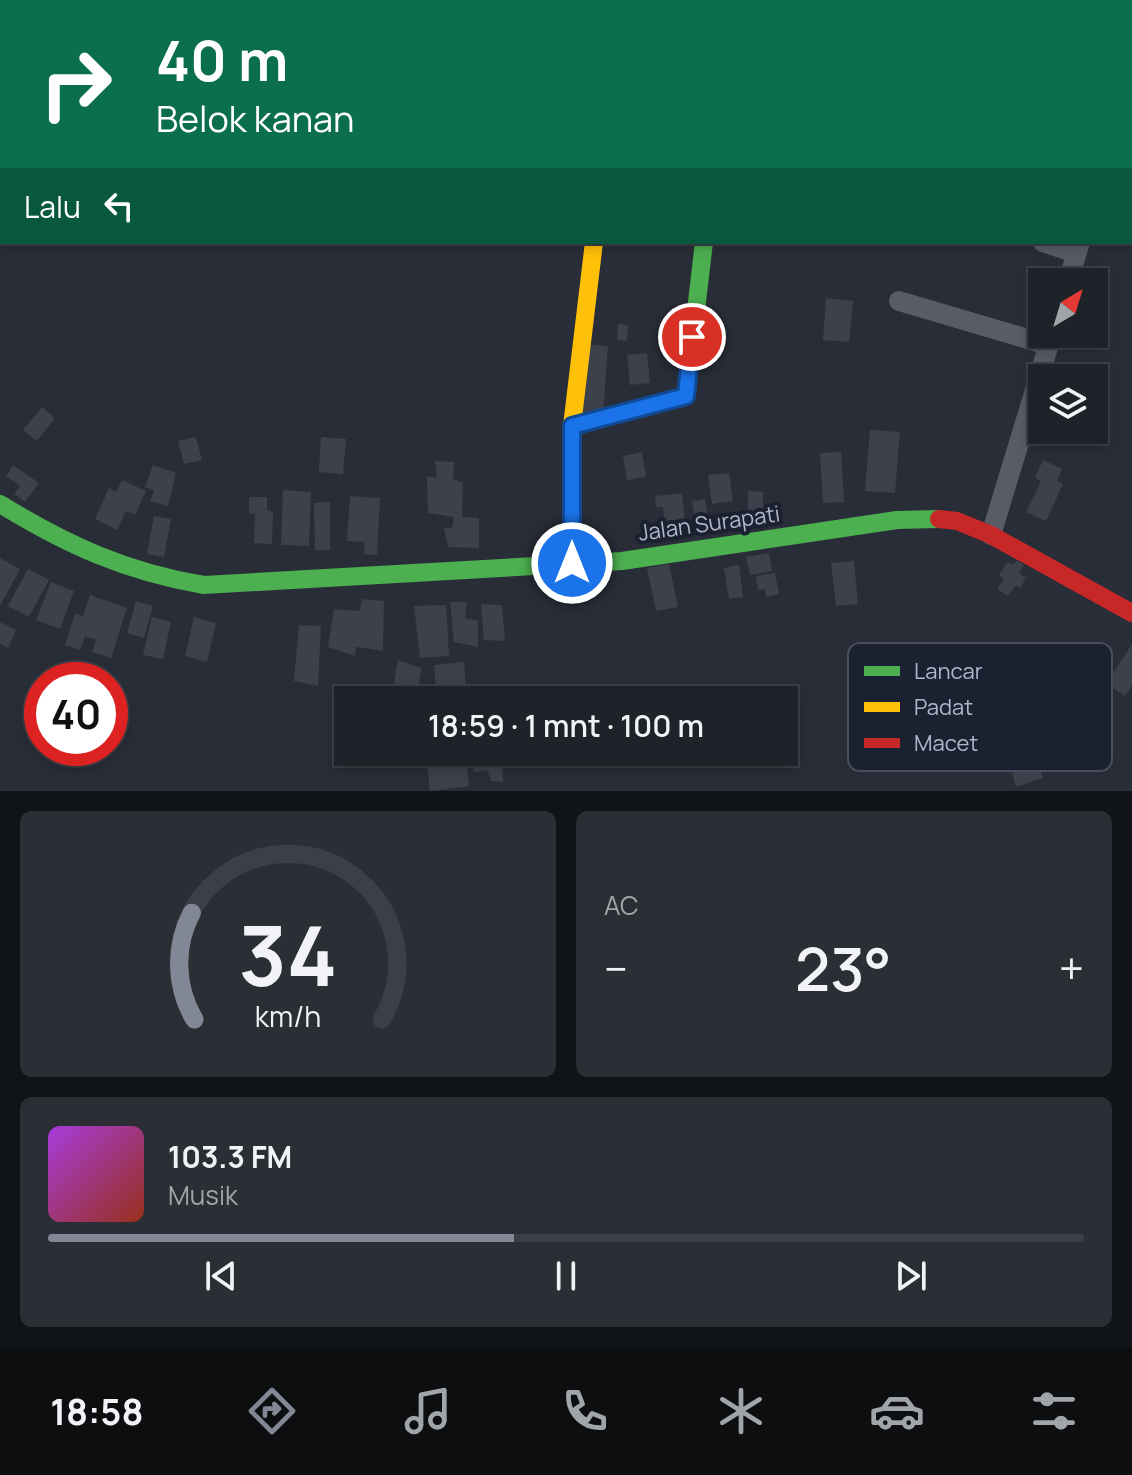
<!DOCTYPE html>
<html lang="id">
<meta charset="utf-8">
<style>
body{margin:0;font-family:Manrope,sans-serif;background:#2b2f35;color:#f1f3f6;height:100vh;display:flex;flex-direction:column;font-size:30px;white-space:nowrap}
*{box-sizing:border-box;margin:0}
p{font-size:26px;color:#a1a4a8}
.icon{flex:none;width:44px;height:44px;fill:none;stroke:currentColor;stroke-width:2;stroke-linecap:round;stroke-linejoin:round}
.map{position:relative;height:791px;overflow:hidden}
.panel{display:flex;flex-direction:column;gap:20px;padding:20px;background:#101317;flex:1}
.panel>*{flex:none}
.top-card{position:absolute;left:0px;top:0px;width:1132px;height:244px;box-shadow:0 4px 12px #0003,0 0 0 2px #3c3f46;background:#0b6e4f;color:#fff;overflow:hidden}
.needle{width:52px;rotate:38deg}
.buttons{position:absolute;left:1028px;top:268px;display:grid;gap:16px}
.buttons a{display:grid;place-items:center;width:80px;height:80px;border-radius:0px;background:#1e2229;box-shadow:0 4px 12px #0003,0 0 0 2px #3c3f46;font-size:40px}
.speed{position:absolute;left:24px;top:662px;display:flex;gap:16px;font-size:40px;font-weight:700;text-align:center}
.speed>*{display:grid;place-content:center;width:104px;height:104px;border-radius:50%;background:#1e2229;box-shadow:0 4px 12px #0003,0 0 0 2px #3c3f46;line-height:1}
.speed .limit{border:12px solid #d22;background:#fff;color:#111}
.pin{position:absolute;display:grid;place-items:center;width:68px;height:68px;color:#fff;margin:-34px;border:4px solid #fff;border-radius:50%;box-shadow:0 2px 8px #0007}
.me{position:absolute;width:88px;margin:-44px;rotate:0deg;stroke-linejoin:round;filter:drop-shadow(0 0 6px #0008)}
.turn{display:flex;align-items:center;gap:28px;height:168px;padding:0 24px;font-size:36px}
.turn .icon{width:104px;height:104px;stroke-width:2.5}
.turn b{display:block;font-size:56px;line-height:68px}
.then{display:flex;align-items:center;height:76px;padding:0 24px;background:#0003;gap:16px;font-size:30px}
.big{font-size:60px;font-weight:600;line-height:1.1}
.panel .tile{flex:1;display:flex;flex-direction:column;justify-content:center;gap:12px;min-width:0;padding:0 28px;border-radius:12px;background:#2b2f35}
.panel .dial{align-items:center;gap:0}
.dial svg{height:208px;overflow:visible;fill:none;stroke:#3c3f46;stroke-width:7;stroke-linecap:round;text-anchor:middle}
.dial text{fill:#f1f3f6;stroke:none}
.song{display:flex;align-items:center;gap:24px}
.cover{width:96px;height:96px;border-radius:12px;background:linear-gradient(135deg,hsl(280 70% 55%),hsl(10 70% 35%))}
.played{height:8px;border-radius:4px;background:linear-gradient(90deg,#818795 45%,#3c3f46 45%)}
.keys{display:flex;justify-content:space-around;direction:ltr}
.heat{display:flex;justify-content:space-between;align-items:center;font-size:44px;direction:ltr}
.panel .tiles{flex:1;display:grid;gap:20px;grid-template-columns:1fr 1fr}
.tile:last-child{grid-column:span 2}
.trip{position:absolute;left:334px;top:686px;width:464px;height:80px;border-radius:0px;background:#1e2229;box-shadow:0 4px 12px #0003,0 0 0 2px #3c3f46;font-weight:600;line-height:80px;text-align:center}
.tabs{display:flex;height:128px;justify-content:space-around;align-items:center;background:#0c0e10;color:#a1a4a8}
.tabs .icon{width:56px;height:56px}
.tabs .on{color:#818795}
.tabs b{font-size:36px;color:#f1f3f6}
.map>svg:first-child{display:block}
.building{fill:#3d414b}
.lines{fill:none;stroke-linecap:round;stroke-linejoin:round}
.street{stroke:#585c65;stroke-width:20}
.fast{stroke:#4caf50;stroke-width:18}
.slow{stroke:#ffc107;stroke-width:18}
.jam{stroke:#c62828;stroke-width:18}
.route-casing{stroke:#114b97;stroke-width:20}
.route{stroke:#1a73e8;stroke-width:14}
.labels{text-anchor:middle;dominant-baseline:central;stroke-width:8;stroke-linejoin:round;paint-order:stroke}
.street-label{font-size:22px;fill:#b1b7c8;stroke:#1b2131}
.key{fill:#1b2131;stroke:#484e5e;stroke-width:2}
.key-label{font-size:22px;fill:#b1b7c8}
</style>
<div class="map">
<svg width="1132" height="791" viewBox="0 0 1132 791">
<rect width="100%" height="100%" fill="#282d37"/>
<g class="building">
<path d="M826,298l27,3 -4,41 -26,-2z"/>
<path d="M618,324l10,1 -1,16 -10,-1z"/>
<path d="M585,344l23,2 -5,69 -22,-2z"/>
<path d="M647,353l3,30 -20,2 -3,-30z"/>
<path d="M42,407l13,11 -18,23 -14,-11z"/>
<path d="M870,430l30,2 -5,61 -30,-2z"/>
<path d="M196,437l6,23 -18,4 -6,-23z"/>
<path d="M321,437l25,2 -3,35 -24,-2z"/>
<path d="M642,452l4,25 -19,3 -4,-24z"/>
<path d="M841,452l3,50 -21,1 -3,-50z"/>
<path d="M1043,460l19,9 -5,12 6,3 -17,37 -20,-9 15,-31 -6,-3z"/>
<path d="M435,461l19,1 -1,17 10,4 -1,34 17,1v30l-31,-1 -4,-19h8l2,-11 -26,-4 -1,-37 10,2z"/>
<path d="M13,465l26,18 -14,19 -11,-8 6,-8 -14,-10z"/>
<path d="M153,465l23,8 -8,33 -18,-5 4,-11 -9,-3z"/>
<path d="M729,473l4,28 -21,3 -4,-29z"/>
<path d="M122,480l24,11 -11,24 -9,-4 -9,19 -22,-11 14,-31 7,4z"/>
<path d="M283,490l28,2 -2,54 -28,-1z"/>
<path d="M748,491l15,1v31h-15z"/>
<path d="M682,493l3,32 -20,2 -2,-20h-7l-1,-11z"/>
<path d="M350,496l30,2 -3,57 -13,-1 1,-12 -18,-1z"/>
<path d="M249,497h18v13l6,2 -1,32 -18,-1 1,-29 -6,-1z"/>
<path d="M705,499l5,31 -13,2 -5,-31z"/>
<path d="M330,502v48h-15l-1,-47z"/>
<path d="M154,516l17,3 -7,38 -17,-3z"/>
<path d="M769,553l3,18 -22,4 -4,-18z"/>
<path d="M0,558l20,11 -20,37z"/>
<path d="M1017,560l7,5 -5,8 7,5 -6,10 -4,-3 -8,11 -11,-7 7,-10 -5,-4 9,-13 5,3z"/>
<path d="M854,561l4,43 -22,2 -5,-43z"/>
<path d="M669,564l9,43 -22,4 -9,-43z"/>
<path d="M739,565l4,32 -14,2 -5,-31z"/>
<path d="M28,569l21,11 -20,37 -21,-11z"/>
<path d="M775,573l4,21 -13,3 -1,-8 -7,1 -2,-14z"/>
<path d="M51,582l23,9 -14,38 -24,-9z"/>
<path d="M90,595l37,13 -16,50 -19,-6 4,-12 -11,-4 -5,14 -15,-5 10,-31 8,2z"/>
<path d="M362,599l22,2 -1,50 -27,-4 -1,9 -27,-9 6,-38 26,2z"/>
<path d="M136,601l17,5 -9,32 -17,-5z"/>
<path d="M450,602h17l-2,16 13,3v26l-24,-5z"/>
<path d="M481,604l21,1 3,36 -21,-1z"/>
<path d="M446,605l3,51 -29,2 -6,-52z"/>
<path d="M152,617l19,5 -8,37 -20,-4z"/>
<path d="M194,617l22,6 -9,39 -22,-6z"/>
<path d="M0,622l16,8 -8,18 -8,-4z"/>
<path d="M299,625l22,1 -3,60 -24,-5z"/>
<path d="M1132,644v41l-7,11 -19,-12z"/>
<path d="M398,660l23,8 -4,32h-26z"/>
<path d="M464,662l3,38h-30l-3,-35z"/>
<path d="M348,752h32l1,11h-32z"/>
<path d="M426,752h39l4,34 -39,5z"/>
<path d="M473,752h29l1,30 -12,-1 -4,-11 -13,2z"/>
<path d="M1035,755l8,23 -27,9 -4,-14 9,-2 -3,-10z"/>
</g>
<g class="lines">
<g class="street">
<path d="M627,0l4,2"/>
<path d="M806,2l1,-2"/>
<path d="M1130,76l2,-6"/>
<path d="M1130,195l2,1"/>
<path d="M1043,242l33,11"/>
<path d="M1068,282l12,-40"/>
<path d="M899,301l149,44"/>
<path d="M991,535l61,-201"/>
</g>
<g class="fast">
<path d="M572,426l114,-30 18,-154"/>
<path d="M0,504c67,41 126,68 204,81l418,-24 275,-41 42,-1"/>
</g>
<path class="slow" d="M572,563v-137l22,-184"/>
<path class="jam" d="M939,519l18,2 34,14 141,78"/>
</g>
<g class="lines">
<defs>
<path id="route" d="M572,563v-137l114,-30 6,-59"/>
</defs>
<use href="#route" class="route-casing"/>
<use href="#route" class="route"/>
</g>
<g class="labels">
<g class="street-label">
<text transform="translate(709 523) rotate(-8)">Jalan Surapati</text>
</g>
</g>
<rect x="848" y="643" width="264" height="128" rx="12" class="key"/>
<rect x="864" y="666" width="36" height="10" fill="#4caf50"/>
<rect x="864" y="702" width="36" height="10" fill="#ffc107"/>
<rect x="864" y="738" width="36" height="10" fill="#c62828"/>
<g class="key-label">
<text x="914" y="679">Lancar</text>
<text x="914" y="715">Padat</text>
<text x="914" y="751">Macet</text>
</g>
</svg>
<div class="buttons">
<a><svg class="needle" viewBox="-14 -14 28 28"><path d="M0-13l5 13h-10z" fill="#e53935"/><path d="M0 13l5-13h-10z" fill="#a1a4a8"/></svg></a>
<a><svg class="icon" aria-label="layers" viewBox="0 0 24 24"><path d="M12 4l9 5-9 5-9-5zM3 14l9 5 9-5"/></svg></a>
</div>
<div class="speed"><div class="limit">40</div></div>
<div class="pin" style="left:692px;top:337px;background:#d93025"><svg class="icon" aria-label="arrive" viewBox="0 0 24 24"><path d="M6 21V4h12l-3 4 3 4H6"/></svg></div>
<svg class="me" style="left:572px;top:563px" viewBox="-20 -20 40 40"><circle r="17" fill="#1a73e8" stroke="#fff" stroke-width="3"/><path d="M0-11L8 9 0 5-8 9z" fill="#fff"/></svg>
<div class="trip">18:59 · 1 mnt · 100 m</div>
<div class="top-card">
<div class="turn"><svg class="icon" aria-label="right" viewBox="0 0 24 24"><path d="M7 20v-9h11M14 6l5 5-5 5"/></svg><div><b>40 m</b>Belok kanan</div></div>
<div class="then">Lalu<svg class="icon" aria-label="left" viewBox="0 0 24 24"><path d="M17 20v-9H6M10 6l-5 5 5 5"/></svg></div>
</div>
</div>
<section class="panel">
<div class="tiles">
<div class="tile dial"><svg viewBox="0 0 100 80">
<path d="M14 69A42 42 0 1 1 86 69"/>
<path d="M14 69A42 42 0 0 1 13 28" stroke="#818795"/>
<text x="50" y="56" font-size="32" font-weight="700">34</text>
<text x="50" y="72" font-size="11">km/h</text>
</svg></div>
<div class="tile"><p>AC</p>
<div class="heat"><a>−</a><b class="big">23°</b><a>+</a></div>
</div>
<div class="tile">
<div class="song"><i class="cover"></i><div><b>103.3 FM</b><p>Musik</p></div></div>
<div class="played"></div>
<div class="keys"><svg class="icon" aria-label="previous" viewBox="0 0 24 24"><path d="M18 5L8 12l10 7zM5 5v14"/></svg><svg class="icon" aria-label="pause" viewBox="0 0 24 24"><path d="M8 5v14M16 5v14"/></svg><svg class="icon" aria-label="next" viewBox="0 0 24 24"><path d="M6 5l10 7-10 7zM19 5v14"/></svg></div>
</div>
</div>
</section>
<nav class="tabs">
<b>18:58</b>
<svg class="icon on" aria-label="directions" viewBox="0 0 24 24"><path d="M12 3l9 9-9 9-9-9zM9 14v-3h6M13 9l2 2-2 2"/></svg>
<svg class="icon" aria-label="music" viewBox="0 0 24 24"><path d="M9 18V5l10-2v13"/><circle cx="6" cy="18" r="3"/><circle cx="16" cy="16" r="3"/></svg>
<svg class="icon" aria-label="phone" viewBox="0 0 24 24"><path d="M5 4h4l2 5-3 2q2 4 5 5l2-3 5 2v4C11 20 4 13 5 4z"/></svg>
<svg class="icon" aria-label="climate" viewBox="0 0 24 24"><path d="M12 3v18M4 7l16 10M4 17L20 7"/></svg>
<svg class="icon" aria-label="car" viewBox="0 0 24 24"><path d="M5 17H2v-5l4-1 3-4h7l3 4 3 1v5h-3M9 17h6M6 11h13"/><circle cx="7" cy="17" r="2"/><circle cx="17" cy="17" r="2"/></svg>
<svg class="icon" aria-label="filters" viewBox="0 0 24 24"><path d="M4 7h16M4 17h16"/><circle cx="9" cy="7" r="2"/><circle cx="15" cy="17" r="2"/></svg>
</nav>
